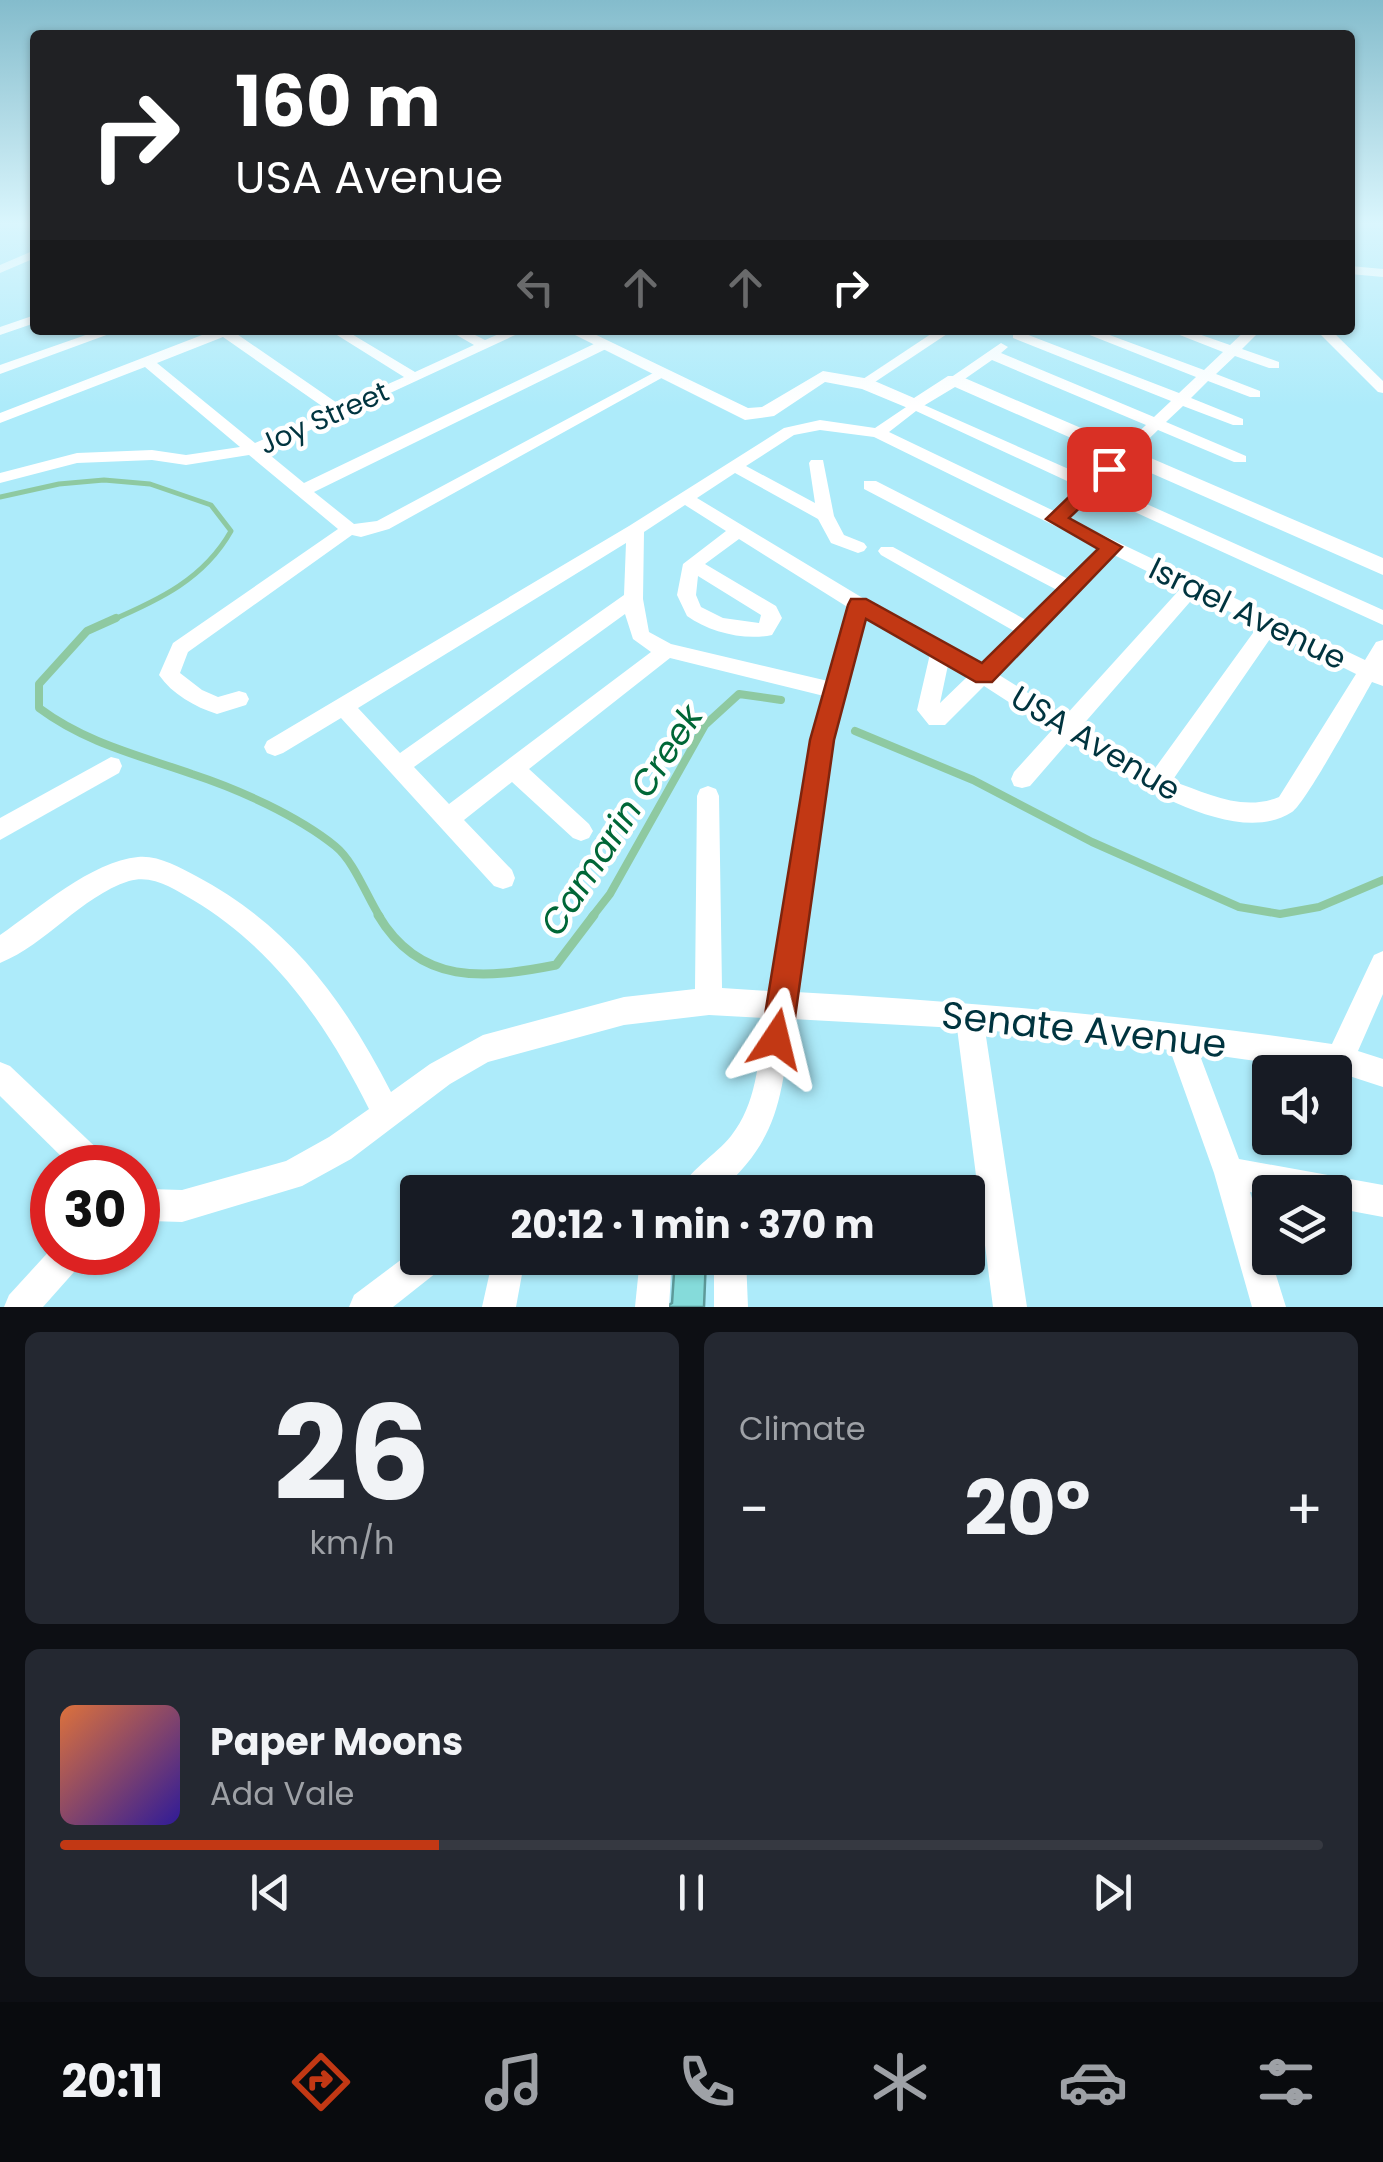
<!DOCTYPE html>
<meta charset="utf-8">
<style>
body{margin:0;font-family:Poppins,sans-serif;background:#242831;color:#f1f3f6;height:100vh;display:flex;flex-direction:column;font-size:38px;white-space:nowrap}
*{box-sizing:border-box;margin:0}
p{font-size:32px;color:#9ea1a6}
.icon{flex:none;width:55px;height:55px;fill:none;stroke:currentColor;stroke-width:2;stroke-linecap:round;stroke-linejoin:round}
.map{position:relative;height:1307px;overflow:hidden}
.drawer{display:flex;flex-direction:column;gap:25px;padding:25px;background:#0d0f14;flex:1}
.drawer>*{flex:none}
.banner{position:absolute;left:30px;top:30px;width:1325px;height:305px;border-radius:10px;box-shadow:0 2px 8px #0004;background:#202124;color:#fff;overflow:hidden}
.buttons{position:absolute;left:1252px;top:1055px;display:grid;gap:20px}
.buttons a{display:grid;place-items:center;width:100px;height:100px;border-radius:10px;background:#171b24;box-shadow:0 2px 8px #0004;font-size:50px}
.speed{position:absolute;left:30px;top:1145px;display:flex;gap:20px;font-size:50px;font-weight:700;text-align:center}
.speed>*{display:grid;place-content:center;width:130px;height:130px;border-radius:50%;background:#171b24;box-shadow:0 2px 8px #0004;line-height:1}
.speed .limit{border:15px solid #d22;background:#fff;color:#111}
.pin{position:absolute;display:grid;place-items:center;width:85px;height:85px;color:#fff;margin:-42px;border-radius:20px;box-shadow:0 5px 15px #0006}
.me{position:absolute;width:110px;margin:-55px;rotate:10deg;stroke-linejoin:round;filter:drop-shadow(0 0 8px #0008)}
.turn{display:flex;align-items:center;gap:35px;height:210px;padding:0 40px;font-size:45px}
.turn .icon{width:130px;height:130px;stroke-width:2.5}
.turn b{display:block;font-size:70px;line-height:85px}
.lanes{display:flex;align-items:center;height:95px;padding:0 40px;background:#0003;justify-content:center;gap:50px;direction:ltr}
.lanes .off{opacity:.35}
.big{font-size:75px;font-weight:700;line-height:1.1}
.drawer .tile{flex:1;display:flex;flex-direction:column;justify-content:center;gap:15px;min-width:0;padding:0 35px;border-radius:15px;background:#242831}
.drawer .dial{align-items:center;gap:0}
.dial b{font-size:130px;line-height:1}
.song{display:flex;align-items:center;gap:30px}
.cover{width:120px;height:120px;border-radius:15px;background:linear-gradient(135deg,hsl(20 70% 55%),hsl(250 70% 35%))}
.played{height:10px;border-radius:5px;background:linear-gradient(90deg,#c23814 30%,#363941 30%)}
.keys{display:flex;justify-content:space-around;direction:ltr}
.heat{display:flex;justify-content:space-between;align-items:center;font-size:55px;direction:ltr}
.drawer .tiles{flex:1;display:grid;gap:25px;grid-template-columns:1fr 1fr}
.tile:last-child{grid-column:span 2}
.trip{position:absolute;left:400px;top:1175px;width:585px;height:100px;border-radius:10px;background:#171b24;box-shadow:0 2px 8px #0004;font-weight:700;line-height:100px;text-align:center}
.menu{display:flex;height:160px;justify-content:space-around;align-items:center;background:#090b0e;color:#9ea1a6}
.menu .icon{width:70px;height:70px}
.menu .active{color:#c23814}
.menu b{font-size:45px;color:#f1f3f6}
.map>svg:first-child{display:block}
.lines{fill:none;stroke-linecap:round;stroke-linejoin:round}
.stream-far2{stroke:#8ec9a1;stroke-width:5}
.stream-far1{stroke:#8ec9a1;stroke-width:8}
.stream{stroke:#8ec9a1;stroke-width:9}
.building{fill:#85dbda;stroke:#5d9999;stroke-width:2.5}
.minor{fill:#fff;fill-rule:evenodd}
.tertiary{fill:#fff;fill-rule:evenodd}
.route{fill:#c23814;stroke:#7e240d;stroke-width:2.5}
.labels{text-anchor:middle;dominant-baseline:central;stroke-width:9;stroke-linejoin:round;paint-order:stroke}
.far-street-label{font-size:28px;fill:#00343f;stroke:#fff}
.street-label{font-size:32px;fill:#00343f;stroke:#fff}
.water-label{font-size:35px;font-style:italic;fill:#006737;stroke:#fff}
.near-street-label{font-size:38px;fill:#00343f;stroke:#fff}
</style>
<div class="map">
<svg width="1383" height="1307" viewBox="0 0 1383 1307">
<rect width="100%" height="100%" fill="#adebfa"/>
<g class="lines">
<path class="stream-far2" d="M0,497l59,-13 45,-4 46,4 61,21 20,26c-27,48 -72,69 -121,90"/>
<g class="stream-far1">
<path d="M116,618l-29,13 -48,53v24c47,35 99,47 153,66 46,15 106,42 143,72 19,15 32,51 45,71"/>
<path d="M855,731l118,49 119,62 147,65 41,7 39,-7 64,-27"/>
<path d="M592,917l18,-23 95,-169 34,-31 42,6"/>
</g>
<path class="stream" d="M378,915c42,71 107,64 178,50l38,-50"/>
</g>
<path class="building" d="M675,1258h31l-2,49h-39l7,-4z"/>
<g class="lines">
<g class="minor">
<path d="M35,250v8l-35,15v-8z"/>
<path d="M1350,266l33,3v8l-33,-3z"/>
<path d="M35,315v8l-35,12v-8z"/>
<path d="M100,330h20l-120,44v-9z"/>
<path d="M215,330h16l109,75 64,-28 -75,-47h16l70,42 59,-27 -26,-15h17l20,10 23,-10h18l-261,121 39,32 294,-141h10v6l-294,144 40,32 23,-3 278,-149 12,3 -278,154 -28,8 -9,-2 -164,117 -8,21 22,17 16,7 21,-6 7,2 3,6 -3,6 -29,9c-22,-7 -45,-20 -58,-39l14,-32 165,-114 -89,-74 -63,10 -34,-5 -75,3 -77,20v-10l77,-20 75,-3 34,5 54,-8 -95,-80 -145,56v-10zM223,337l106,74 -74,32 -98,-80z"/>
<path d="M937,330h16l-84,56 -12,-3z"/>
<path d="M1077,330h19l108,40 19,-18 -56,-22h20l43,15 16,-15h15l-19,19 37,13v6h-10l-34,-12 -19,18 44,17v6h-10l-42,-16 -17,17 52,21v6h-10l-50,-19 -17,16 80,34v6h-12l-76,-32 -56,54 281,126v15l-290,-132 -26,25 298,142 11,-18 7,-2v46l-11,-4c-12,21 -67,122 -80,130 -59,39 -172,-38 -223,-71l-39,45 -8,2 -8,-2 -3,-7 3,-7 38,-42 -68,-44 -39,39h-16l-12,-15 13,-56 -65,-37 -32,123 -37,252c180,10 358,26 536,52l42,-89 9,-4v43l-25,57 25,8v28l-43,-14 -141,-20 40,106 144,26v32l-48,-9v-16h-65v4l-20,-4 36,115h-34l-38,-134 -44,-123 -185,-20 42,277h-34l-36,-279 -165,-9c-11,76 -11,119 -73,173h-39c7,-21 36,-37 51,-56 27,-34 27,-78 34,-118l-56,-3 -85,10 -136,37 -38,22 -99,75 -49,27 -120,36 -32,-1 -12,-5v-31l12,4 32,1 104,-29 43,-24 40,-28c-42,-84 -94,-160 -176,-209 -19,-11 -40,-26 -64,-19 -49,16 -82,63 -129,82v-28c38,-26 92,-74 138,-78 20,-2 41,10 58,19 94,50 147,123 195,216l39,-28 53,-29 141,-38 71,-8 2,-193 3,-7 8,-3 8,3 3,7 3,192 47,3 42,-251 13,-44 -154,-38 -141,111 60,55 4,7 -4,7 -8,3 -8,-3 -61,-56 -48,38 48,50 3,8 -3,8 -9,3 -9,-3 -153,-168 -58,35 -8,3 -8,-3 -3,-6 3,-6 362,-215 155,-98 36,-8 55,8 40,-27 174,77 57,-53 -154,-65 -33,23 -12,-3 54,-37 7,4 -7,6 153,64 17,-16 -158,-63v-6l5,-1 161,62 17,-16zM916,411l164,76 -26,24 -165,-79zM820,430l54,7 226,111 -32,31 -192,-98h-12v8l193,101 -31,30 -133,-73h-12l-3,4 3,4 133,76 -34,33 -114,-64 -169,-102 38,-25 83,46 13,24 27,10 6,-2 3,-4 -3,-4 -20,-8 -10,-19 -11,-56h-12l-2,3 6,40 -69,-37 48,-31zM685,505l41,26 -43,33 -6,31 10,21c22,16 58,25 85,19l10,-17 -6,-12 -71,-42 34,-25 110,69 -21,73 -157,-37 -22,-12 -6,-33 1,-67zM626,543l-2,52 -224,158 -42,-45zM1114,555l67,33 -116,128 -69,-43zM698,576l63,39 -2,8 -36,-5 -22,-11 -5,-12zM1196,595l62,31 -105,145 -72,-44zM625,614l8,25 18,13 -202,152 -35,-37zM1274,633l82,41 -77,123c-37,15 -72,-4 -107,-16zM948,665l20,11 -28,27z"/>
<path d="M1316,330h15l52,51v12l-5,-1z"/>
<path d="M111,757l8,2 3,7 -3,7 -119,67v-22z"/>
<path d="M0,1062l10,4 96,91 4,11h-37l-73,-72z"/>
<path d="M418,1247v11h28l-5,11 -48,38h-44l5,-12z"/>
<path d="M52,1248v4h35l-5,11 -39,44h-39l5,-12z"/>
<path d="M493,1258h32l-9,49h-34z"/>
<path d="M640,1258h32l-3,49h-34z"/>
<path d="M714,1258h32l2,49h-34z"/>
</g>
<path class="tertiary" d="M565,330h21l162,78 14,-1 61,-36 47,8 44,19 34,-22h12l423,182v17l-428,-188 -40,24 -53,-22 -37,-7 -51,34 -29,4z"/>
</g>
<linearGradient id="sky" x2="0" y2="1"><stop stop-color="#84bccc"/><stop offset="0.55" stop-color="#daf6fd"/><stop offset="1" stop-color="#daf6fd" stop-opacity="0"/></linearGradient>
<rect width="1383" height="406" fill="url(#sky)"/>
<path class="route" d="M1109,464l9,5 -2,4 -47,45 53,29 -130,135h-16l-110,-63 -32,121 -42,299 -4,11 -12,5 -11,-5 -4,-11 49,-299 38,-135 3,-6h15l116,64 116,-114 -52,-30 56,-54z"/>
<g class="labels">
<g class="far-street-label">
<text transform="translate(324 418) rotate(-24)">Joy Street</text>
</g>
<g class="street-label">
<text transform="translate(1248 613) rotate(26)">Israel Avenue</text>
<text transform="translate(1096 743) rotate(31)">USA Avenue</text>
</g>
<g class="water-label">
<text transform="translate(621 820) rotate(-57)">Camarin Creek</text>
</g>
<g class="near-street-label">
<text transform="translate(1084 1029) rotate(6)">Senate Avenue</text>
</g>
</g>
</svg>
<div class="buttons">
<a><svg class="icon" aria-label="sound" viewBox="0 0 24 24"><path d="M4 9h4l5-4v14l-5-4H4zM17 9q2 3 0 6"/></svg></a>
<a><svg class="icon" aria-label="layers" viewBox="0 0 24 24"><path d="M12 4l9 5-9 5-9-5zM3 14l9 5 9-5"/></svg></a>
</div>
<div class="speed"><div class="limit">30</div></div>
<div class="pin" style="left:1109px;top:469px;background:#d93025"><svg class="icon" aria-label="arrive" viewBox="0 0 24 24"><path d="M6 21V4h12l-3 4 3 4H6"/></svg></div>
<svg class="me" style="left:776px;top:1039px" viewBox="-20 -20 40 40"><path d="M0-17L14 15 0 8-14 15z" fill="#c23814" stroke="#fff" stroke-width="4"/></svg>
<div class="trip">20:12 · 1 min · 370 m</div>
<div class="banner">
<div class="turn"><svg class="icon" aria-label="right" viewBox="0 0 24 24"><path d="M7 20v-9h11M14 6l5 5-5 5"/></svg><div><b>160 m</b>USA Avenue</div></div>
<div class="lanes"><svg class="icon off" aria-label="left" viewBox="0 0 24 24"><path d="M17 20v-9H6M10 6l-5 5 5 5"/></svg><svg class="icon off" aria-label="ahead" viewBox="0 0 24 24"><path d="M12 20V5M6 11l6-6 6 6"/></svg><svg class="icon off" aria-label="ahead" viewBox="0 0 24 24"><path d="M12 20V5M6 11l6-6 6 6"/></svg><svg class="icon" aria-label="right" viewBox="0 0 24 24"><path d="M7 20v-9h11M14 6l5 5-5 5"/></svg></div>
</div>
</div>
<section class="drawer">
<div class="tiles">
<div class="tile dial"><b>26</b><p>km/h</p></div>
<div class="tile"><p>Climate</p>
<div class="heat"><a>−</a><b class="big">20°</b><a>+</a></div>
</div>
<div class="tile">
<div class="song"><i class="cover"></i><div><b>Paper Moons</b><p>Ada Vale</p></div></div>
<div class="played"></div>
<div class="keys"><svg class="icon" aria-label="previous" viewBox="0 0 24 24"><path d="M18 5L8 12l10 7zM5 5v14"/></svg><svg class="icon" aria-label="pause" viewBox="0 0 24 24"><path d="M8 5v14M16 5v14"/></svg><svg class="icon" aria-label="next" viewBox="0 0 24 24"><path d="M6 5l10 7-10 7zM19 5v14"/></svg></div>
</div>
</div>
</section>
<nav class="menu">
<b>20:11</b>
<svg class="icon active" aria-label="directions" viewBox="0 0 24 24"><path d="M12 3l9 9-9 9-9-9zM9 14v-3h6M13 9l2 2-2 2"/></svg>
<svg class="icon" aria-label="music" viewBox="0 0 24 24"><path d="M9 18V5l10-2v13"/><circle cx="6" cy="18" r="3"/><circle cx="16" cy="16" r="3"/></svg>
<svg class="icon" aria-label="phone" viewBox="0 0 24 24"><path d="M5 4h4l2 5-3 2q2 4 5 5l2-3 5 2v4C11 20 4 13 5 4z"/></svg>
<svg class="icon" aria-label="climate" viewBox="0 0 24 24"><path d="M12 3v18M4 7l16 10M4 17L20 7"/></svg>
<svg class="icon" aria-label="car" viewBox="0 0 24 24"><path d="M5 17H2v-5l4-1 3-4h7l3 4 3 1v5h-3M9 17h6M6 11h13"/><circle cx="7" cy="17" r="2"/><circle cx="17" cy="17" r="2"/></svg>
<svg class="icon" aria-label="filters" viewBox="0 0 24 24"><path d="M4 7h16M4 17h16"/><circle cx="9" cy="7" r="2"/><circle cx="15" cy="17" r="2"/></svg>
</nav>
